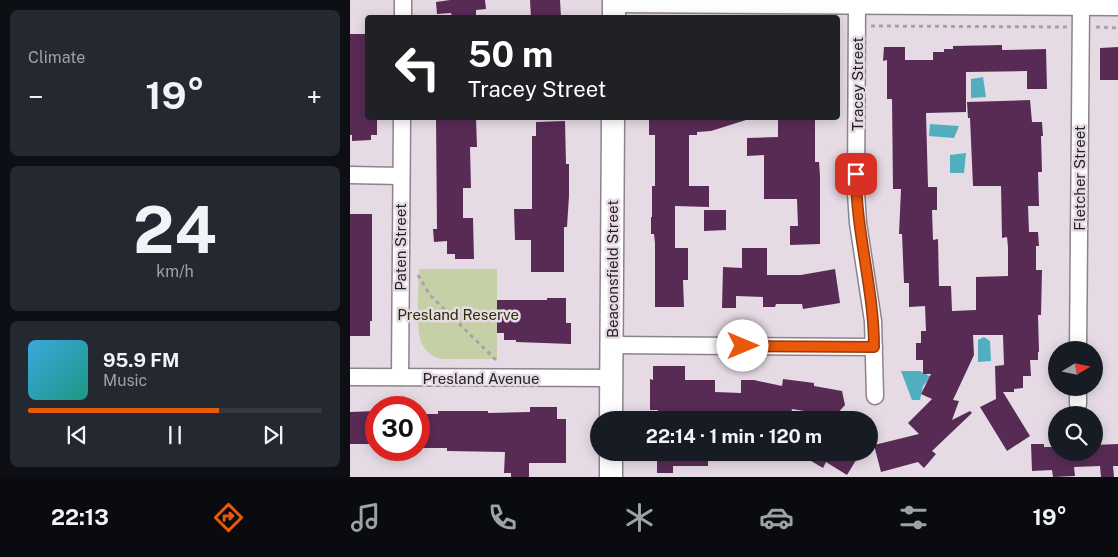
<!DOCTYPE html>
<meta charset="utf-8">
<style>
body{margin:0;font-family:"Public Sans",sans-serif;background:#242831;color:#f1f3f6;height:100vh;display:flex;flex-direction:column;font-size:19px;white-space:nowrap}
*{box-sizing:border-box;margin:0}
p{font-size:16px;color:#9ea1a6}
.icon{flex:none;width:28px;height:28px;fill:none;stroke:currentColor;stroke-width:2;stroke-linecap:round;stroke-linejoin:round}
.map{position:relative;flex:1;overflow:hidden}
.side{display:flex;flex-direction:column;gap:10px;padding:10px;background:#0d0f14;width:350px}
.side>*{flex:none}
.guide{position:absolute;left:15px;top:15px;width:475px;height:105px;border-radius:5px;box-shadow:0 2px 12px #0003;background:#202124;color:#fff;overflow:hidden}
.needle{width:32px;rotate:80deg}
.buttons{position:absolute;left:698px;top:341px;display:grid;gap:10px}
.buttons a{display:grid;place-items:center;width:55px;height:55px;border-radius:50%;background:#171b24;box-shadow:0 2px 12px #0003;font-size:25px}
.speed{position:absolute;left:15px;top:396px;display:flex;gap:10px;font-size:25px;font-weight:700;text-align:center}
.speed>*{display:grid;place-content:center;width:65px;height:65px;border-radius:50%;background:#171b24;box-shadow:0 2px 12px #0003;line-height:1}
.speed .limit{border:8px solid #d22;background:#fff;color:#111}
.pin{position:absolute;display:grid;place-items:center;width:42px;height:42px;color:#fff;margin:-21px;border-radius:10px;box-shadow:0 2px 8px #0006}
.me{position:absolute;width:55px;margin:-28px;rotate:90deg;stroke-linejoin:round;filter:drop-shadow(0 0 4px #0008)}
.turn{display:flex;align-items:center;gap:18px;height:105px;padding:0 20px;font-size:22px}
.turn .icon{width:65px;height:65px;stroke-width:2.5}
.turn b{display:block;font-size:35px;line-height:42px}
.big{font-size:38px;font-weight:700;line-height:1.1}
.side .tile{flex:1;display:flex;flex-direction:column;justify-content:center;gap:8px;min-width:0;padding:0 18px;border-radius:8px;background:#242831}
.side .dial{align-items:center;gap:0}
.dial b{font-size:65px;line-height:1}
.song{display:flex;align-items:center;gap:15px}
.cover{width:60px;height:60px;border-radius:8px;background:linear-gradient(135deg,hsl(200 70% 55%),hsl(170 70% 35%))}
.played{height:5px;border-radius:2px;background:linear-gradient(90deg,#ea580c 65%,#363941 65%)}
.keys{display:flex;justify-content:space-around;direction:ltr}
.heat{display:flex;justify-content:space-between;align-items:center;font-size:28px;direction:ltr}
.trip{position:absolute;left:240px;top:411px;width:288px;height:50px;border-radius:25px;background:#171b24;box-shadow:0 2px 12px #0003;font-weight:700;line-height:50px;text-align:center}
.tab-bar{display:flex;height:80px;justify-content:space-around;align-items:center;background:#090b0e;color:#9ea1a6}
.tab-bar .icon{width:35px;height:35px}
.tab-bar .current{color:#ea580c}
.tab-bar b{font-size:22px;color:#f1f3f6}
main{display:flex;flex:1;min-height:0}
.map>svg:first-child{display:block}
.green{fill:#c5d0a7}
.water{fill:#51aebf}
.building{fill:#582b55}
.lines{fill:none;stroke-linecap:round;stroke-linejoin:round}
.street-casing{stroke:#8d838c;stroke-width:19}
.secondary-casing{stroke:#8d838c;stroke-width:25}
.path{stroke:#aaa1a9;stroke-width:3;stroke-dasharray:4 4;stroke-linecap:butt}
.street{stroke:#fff;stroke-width:16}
.secondary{stroke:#fff;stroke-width:22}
.route-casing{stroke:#983908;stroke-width:12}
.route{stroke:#ea580c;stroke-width:9}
.labels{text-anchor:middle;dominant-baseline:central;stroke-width:5;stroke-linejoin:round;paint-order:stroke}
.street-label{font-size:15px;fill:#242023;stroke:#e6dbe5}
.park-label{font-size:15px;fill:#273000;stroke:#e6dbe5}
</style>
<main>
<section class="side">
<div class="tile"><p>Climate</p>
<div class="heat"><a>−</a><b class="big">19°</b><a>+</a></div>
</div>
<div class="tile dial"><b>24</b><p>km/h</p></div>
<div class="tile">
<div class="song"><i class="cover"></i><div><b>95.9 FM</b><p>Music</p></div></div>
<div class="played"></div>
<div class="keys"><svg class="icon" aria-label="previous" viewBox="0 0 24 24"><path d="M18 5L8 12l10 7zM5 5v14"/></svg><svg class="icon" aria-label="pause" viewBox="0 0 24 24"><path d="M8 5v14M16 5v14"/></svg><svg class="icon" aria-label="next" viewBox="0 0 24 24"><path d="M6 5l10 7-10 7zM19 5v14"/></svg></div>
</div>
</section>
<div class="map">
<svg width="768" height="477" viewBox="0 0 768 477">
<rect width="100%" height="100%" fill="#e6dbe5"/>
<path class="green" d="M69,269h78v90h-57c-8,-3 -14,-7 -18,-15 -7,-14 -3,-58 -3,-75z"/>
<g class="water">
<path d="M633,77l3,20 -15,1v-19z"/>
<path d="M580,124l29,2 -5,12 -25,-2z"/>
<path d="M616,153l-2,20h-14v-18z"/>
<path d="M634,337l6,4 1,20 -13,1v-22z"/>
<path d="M551,371h19l11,6 -8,9 -3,14h-8z"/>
</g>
<g class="building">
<path d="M100,0h35l1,9 -10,1v8h-24l-1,-5 -14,1 -1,-12z"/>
<path d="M180,0h30l1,17 -30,1z"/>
<path d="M0,34h15l1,40h2v44h9v17h-6v5l-19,1v-6h-2z"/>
<path d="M652,45v5l44,-1 1,40h-20v-18l-61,1v40l-40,1 2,74h9v23h-5l1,30 5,-1 1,47h12l1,25 24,-1v-33l32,-1v-29l-1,-10 -5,1 -1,-52h-28l-3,-68h-2l-1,-16 63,-2 2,22h10l1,14h-2l1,36h-4l1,34h-11l1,26h9l1,14h-3v24h6l-1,45h-3l1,37h-1v8h-8l1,16h-8v12l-9,1v3h-11l27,44 -23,15 -27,-44 16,-8 -1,-33 9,-1 -1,-30h-30l1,20 -21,45 6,1 -7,19 18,-9 2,2 -40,38 4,3 -12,14 -6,-6 -37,10 -7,-27 45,-11 -11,-11 24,-24 -11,-5 10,-20h-8v-14h-7v-17h5v-12h5l-1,-25 -16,1v-24h-5l-2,-49h-3l2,-45h-8l-1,-90h-5v-39l-4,1 1,-14h21v13h28v-8h11v-3h9v-3z"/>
<path d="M768,47v33h-18v-32z"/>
<path d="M86,118h40l1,29h-7l1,41h-8v30h10l1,41h-19v-5h-8v-13l-13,1 -1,-13h4z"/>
<path d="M299,118h97v2l-35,11 -14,1v3h-8v51h20v21l-34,-1v42h13v32h-5l1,27h-29v-64l-1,-9h-3v-17h1v-31h3v-51h-6z"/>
<path d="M428,118h37v44h4l1,14v68l-30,1v-19h8l-1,-27h-33v-44l-17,1v-18l31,-1z"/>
<path d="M215,121l1,43h3v32l-2,31h-3v45h-33v-32h-16l-1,-31h18v-73h4v-14z"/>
<path d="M354,210h22v20l-22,1z"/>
<path d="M0,214h22v107h-2v15h-20z"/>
<path d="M392,248h25v27h34l34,-6 5,34 -37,6 -1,-5h-26l-1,3h-12v-10l-27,-1v12h-14l1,-41 19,1z"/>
<path d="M197,298h19v25h5v21l-55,-2v-2h-12v-7h-7v-33h50z"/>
<path d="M303,366h32v14h30v12l26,1v-13h13l28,6 1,-7 31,4v3l28,5 3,14 -10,11 -43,-7 -2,11h-132v-10h-8v-31l3,1z"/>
<path d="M180,407h27v12h9v44h-37v14h-18v-4h-7l1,-21 -58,-1v-3h-24v-34h15v-3h50v2l42,-1z"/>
<path d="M26,411v33h-26v-32z"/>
<path d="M681,444h13v3h12v5h38v-7l24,-1v22h-5l1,11h-13l-1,-11 -26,1 1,9 -22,1 -1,-7 -20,1z"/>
<path d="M307,452h51v14h-35v7h-16z"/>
<path d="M446,452h65l-14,23 -21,-13 -3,6z"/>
</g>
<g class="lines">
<defs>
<g id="street">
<path d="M507,0l-1,193 2,30 15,98 2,75"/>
<path d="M264,4l504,3"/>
<path d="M53,18v-18"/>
<path d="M0,175l51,1"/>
<path d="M262,345l262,2"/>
<path d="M728,350l3,-343"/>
<path d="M0,377l262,1"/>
<path d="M50,377l2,-259"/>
<path d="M728,404v-16"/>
</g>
<g id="secondary">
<path d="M264,18v-18"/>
<path d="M261,420l2,-302"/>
<path d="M261,477v-25"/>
</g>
</defs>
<use href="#street" class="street-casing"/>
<use href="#secondary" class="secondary-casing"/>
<g class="path">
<path d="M521,26l196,1"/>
<path d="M746,27l22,1"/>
<path d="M68,275l12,20 68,67"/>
</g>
<use href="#street" class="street"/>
<use href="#secondary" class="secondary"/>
</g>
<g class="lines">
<defs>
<path id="route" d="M393,346l131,1c0,-58 -18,-114 -18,-173"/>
</defs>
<use href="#route" class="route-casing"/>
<use href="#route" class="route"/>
</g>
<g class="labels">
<g class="street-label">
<text transform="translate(507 84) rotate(-90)">Tracey Street</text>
<text transform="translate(729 178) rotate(-90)">Fletcher Street</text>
<text transform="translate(50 247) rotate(-90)">Paten Street</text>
<text transform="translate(262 269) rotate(-90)">Beaconsfield Street</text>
<text x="131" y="378">Presland Avenue</text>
</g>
<g class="park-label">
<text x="108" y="314">Presland Reserve</text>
</g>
</g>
</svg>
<div class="buttons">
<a><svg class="needle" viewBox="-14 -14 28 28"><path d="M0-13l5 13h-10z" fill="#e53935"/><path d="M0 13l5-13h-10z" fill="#9ea1a6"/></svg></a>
<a><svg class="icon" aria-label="search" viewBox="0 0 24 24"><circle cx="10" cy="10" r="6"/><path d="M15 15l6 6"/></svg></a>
</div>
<div class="speed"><div class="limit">30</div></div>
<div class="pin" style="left:506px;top:174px;background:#d93025"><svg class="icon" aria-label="arrive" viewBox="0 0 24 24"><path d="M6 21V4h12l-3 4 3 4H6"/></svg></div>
<svg class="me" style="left:393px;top:346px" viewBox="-20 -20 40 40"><circle r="19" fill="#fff"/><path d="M0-13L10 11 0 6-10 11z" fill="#ea580c"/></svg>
<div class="trip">22:14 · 1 min · 120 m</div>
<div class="guide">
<div class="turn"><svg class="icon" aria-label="left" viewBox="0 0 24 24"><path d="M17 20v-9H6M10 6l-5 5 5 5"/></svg><div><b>50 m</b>Tracey Street</div></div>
</div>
</div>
</main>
<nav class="tab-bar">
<b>22:13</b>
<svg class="icon current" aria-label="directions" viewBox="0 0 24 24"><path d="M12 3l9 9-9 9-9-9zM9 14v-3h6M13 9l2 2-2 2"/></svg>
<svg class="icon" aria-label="music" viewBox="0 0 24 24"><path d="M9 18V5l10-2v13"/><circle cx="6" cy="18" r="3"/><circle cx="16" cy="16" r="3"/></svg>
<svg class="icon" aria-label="phone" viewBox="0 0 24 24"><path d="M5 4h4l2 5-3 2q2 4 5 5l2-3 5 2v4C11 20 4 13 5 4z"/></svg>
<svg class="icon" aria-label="climate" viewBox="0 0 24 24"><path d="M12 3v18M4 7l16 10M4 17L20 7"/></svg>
<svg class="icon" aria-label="car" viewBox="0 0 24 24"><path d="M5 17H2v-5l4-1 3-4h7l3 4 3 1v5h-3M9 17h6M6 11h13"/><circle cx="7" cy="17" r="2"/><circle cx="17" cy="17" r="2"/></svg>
<svg class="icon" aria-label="filters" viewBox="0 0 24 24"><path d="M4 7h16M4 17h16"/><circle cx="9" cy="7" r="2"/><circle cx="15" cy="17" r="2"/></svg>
<b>19°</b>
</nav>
